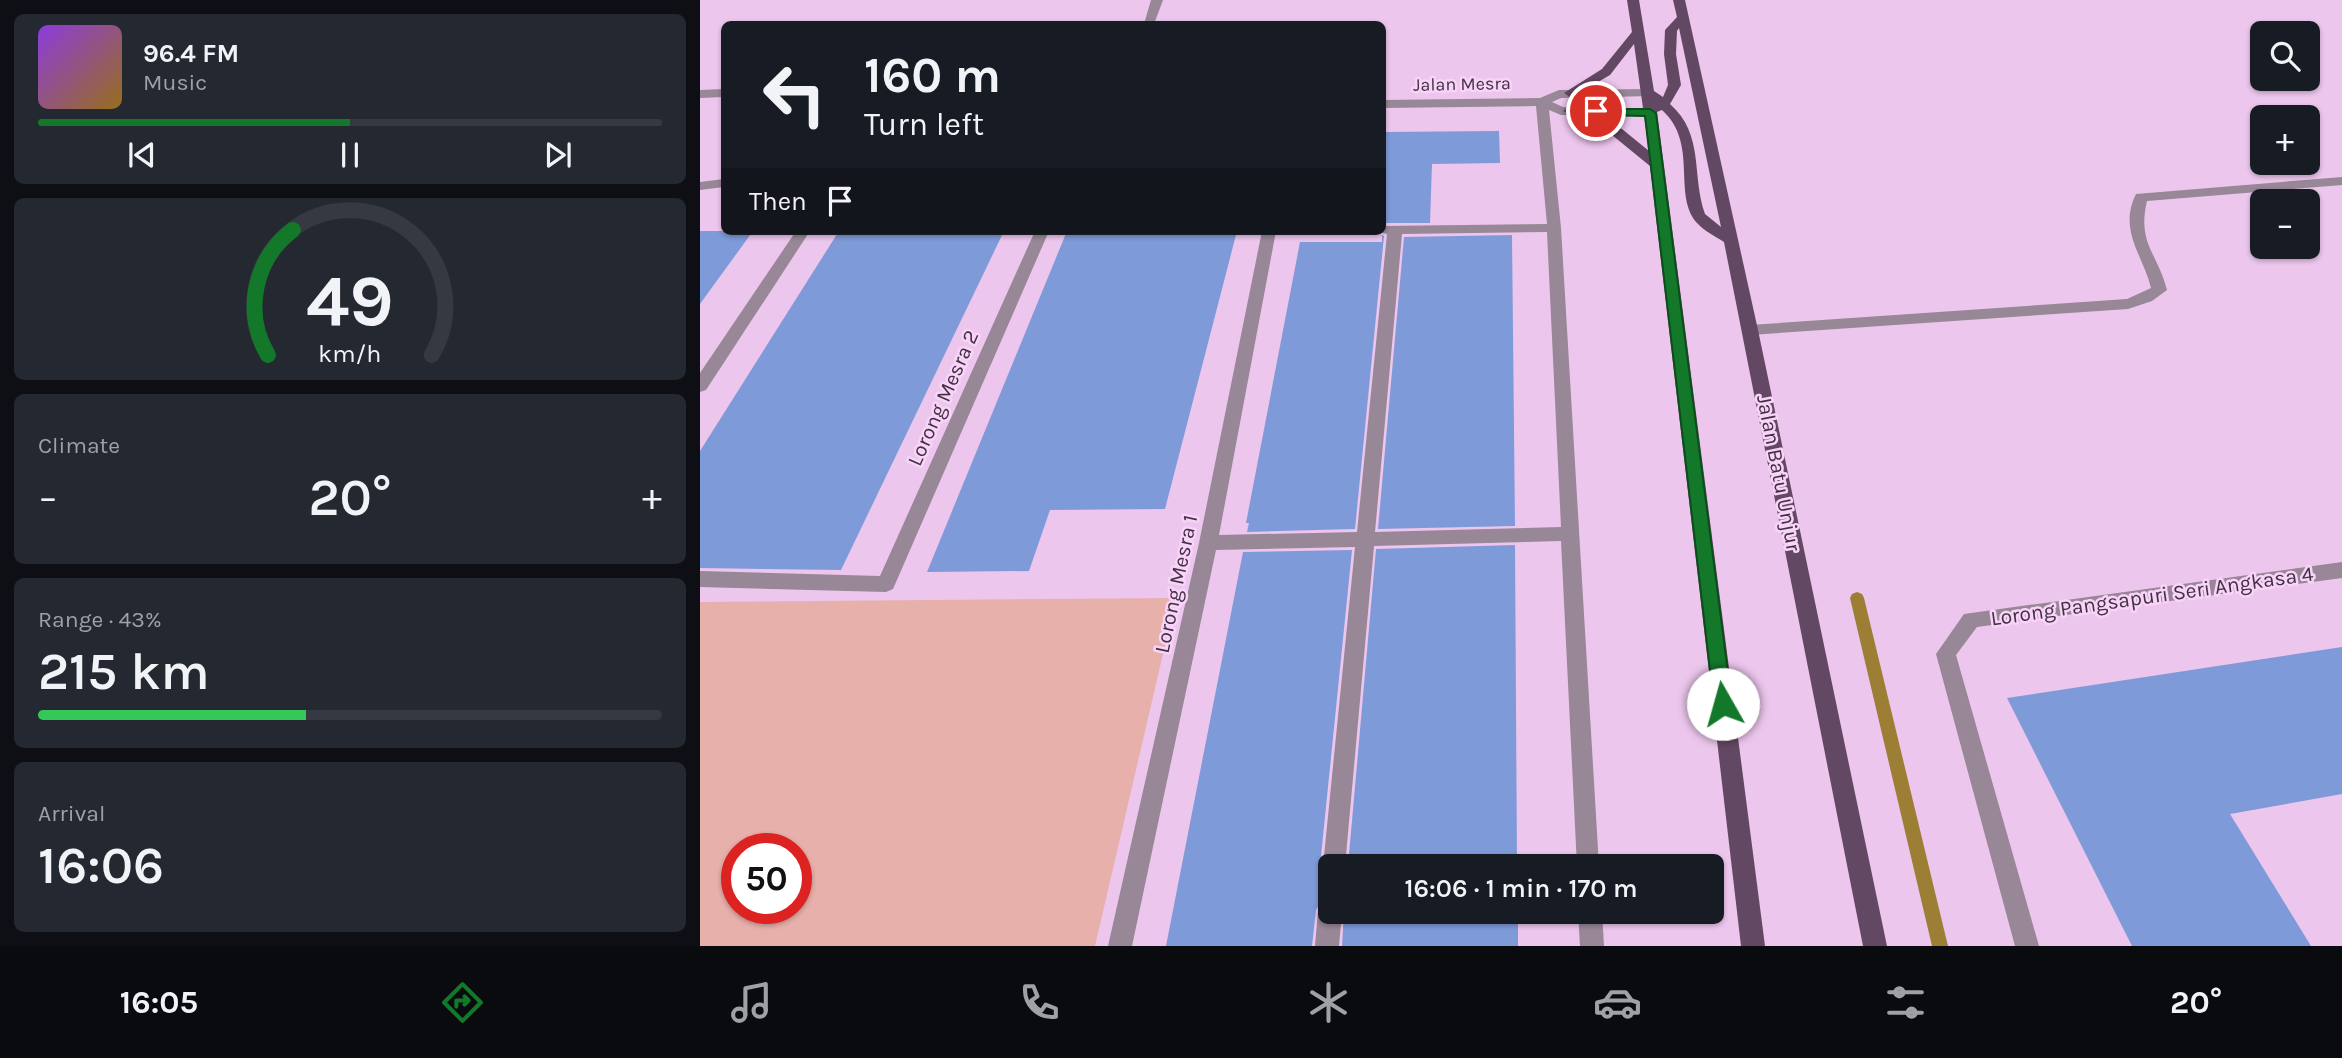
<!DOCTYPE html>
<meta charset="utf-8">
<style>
body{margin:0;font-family:Karla,sans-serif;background:#242831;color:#f1f3f6;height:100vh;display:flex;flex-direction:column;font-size:26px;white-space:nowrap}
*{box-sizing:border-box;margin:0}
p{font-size:23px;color:#9ea1a6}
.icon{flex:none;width:38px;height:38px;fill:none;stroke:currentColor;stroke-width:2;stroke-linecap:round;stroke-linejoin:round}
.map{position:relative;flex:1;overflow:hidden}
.details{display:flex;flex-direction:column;gap:14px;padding:14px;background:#0d0f14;width:700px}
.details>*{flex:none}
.guide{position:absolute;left:21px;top:21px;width:665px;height:214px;border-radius:10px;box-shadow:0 2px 5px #0004;background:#171b24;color:#f1f3f6;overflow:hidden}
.controls{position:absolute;left:1550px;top:21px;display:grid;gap:14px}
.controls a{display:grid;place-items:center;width:70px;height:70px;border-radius:10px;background:#171b24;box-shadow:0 2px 5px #0004;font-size:35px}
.speed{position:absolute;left:21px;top:833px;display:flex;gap:14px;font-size:35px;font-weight:700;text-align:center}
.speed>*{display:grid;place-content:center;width:91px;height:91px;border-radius:50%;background:#171b24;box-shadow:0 2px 5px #0004;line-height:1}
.speed .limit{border:10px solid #d22;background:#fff;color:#111}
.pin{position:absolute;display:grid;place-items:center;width:60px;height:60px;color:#fff;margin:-30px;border:4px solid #fff;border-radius:50%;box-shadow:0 2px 7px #0007}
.me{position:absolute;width:77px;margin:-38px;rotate:353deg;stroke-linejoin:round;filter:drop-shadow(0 0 5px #0008)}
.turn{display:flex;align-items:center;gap:24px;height:147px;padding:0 28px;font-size:32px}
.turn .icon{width:91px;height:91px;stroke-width:2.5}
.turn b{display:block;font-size:49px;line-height:60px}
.then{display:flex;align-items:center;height:66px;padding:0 28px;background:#0003;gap:14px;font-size:26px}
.big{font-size:52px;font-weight:600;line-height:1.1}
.details .card{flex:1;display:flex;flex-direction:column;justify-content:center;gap:10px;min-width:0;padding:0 24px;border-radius:10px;background:#242831}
.details .dial{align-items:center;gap:0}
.dial svg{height:182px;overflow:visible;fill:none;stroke:#363941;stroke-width:7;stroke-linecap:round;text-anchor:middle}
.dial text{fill:#f1f3f6;stroke:none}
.song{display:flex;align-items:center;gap:21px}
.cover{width:84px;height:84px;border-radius:10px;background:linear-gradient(135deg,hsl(270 70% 55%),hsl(40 70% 35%))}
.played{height:7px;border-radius:4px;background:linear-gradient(90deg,#13782a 50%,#363941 50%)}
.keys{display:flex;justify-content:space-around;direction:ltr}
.heat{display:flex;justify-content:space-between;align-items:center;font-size:38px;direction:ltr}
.charge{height:10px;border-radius:5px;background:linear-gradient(90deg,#34c759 43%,#363941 0)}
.trip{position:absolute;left:618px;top:854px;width:406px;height:70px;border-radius:10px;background:#171b24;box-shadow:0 2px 5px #0004;font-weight:600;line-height:70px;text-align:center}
.tab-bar{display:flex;height:112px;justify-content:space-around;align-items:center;background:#090b0e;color:#9ea1a6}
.tab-bar .icon{width:49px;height:49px}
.tab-bar .on{color:#13782a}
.tab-bar b{font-size:32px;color:#f1f3f6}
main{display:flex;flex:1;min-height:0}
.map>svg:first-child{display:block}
.green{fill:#e7b0aa;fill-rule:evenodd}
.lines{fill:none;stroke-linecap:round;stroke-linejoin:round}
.stream{fill:#9c7e34;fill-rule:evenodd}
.building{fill:#7f9ad9}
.minor{fill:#978797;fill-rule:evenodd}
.major{fill:#634864;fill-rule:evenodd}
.route{fill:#13782a;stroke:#0c4e1b;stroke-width:2}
.labels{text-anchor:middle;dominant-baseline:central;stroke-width:5;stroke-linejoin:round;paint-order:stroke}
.far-street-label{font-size:18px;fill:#413241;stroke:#f9d3f9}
.street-label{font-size:21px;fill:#413241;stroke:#f9d3f9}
</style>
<main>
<section class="details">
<div class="card">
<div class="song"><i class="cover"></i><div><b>96.4 FM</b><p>Music</p></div></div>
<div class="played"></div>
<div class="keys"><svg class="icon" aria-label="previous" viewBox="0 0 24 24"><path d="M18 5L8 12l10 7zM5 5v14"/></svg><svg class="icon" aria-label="pause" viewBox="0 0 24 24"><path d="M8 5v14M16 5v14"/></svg><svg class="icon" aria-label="next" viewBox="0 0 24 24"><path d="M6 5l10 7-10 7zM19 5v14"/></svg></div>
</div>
<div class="card dial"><svg viewBox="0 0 100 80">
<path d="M14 69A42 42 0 1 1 86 69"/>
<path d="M14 69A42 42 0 0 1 25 14" stroke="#13782a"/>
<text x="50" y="56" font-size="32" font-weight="700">49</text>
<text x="50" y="72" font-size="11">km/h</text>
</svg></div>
<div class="card"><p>Climate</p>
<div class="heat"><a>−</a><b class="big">20°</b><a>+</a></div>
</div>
<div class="card"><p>Range · 43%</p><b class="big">215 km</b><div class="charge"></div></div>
<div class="card"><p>Arrival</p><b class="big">16:06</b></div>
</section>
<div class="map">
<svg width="1642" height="946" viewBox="0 0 1642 946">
<rect width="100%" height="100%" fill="#ecc6ec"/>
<path class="green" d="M476,598l-81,348h-395v-344zM37,849h59v59h-59z"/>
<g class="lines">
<path class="stream" d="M1157,592l5,2 2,4 84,348h-16l-82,-348 2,-4z"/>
</g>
<g class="building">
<path d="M799,131l1,32 -68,1 -2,59h-48v-91z"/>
<path d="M0,231h53l-53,73z"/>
<path d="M139,231h165l-163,339 -141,-2v-117z"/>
<path d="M367,231h170l-72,278 -115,1 -21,61 -102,1z"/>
<path d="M682,235l2,1 -29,293 -108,3 2,-9h-3l54,-281h82z"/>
<path d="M812,235l3,291 -137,3 26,-292z"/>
<path d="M815,545l2,321h-169l28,-317z"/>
<path d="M652,550l-32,316 4,9 6,3v19l-9,4 -5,9 -4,36h-146l77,-394z"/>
<path d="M1642,647v147l-112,20 81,132h-179l-125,-248z"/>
<path d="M644,912h174v34h-176z"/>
</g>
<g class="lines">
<g class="minor">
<path d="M451,0h12l-9,24h-10z"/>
<path d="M24,89v8l-24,1v-8z"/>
<path d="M948,89l6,4 -2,3 -91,2 -9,4 11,5 91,2v6l-4,1 -89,-1 -12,-5 12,118 38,638h-22l-16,-325 -187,5 -29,320h-15v10l-4,-2 -3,-8 32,-319 -139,3 -84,396h-24l91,-403 63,-312h14l-57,304 138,-3 30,-298 -11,-3h6v-5l165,-2 -11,-118 -154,2v-8l158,-2 19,-8zM847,232l14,295 -186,5 27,-298z"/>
<path d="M1642,177v8l-195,16c-10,42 10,51 20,89l-15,11 -24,8 -378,26 -8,-5 8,-5 377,-26 24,-11c-8,-33 -33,-58 -15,-94z"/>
<path d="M24,179v8l-24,3v-8z"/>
<path d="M96,231h14l-104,159 -6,2v-19z"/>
<path d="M335,231h14l-156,358 -7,3 -186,-5v-16l180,5z"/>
<path d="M1642,562v16l-365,49 -21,28 83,291h-24l-79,-292 28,-40z"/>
<path d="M630,899v13h12l-3,34h-24l3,-35 4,-8z"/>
<path d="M878,912h24l2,34h-24z"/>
</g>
<path class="major" d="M927,0h12l15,91 9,6 5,-12 -4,-31 1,-24 12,-13 -4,-17h12l73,330 129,616h-24l-139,-704c-9,-6 -20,-11 -27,-19 -25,-28 2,-80 -35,-113l-5,2 108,834h-24l-91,-780 -38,-31 -49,-24 6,-4 4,1 49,21 27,22 -15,-107 -24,31 -36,21 -4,1 -6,-4 38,-24 30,-37zM979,28l42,199 -16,-13c-14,-39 0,-79 -35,-110l11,-19 -5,-31 1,-23z"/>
</g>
<path class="route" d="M892,109h58l6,4 76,591 -2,6 -7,2 -7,-2 -2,-6 -69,-588 -49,-1 -6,-4z"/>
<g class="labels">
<g class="far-street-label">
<text transform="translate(762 84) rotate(-1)">Jalan Mesra</text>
</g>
<g class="street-label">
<text transform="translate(243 398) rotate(-66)">Lorong Mesra 2</text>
<text transform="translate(1079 473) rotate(79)">Jalan Batu Unjur</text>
<text transform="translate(476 584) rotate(-78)">Lorong Mesra 1</text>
<text transform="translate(1452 596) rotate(-8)">Lorong Pangsapuri Seri Angkasa 4</text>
</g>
</g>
</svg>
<div class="controls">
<a><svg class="icon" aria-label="search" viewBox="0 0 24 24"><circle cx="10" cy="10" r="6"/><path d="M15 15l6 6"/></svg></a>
<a>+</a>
<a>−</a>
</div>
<div class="speed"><div class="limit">50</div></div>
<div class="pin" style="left:896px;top:111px;background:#d93025"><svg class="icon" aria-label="arrive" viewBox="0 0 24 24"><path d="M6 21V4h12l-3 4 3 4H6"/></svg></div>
<svg class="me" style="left:1023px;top:704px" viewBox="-20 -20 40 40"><circle r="19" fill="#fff"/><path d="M0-13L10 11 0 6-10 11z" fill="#13782a"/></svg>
<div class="trip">16:06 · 1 min · 170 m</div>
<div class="guide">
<div class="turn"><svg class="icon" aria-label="left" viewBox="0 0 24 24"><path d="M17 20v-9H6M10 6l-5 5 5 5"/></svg><div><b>160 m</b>Turn left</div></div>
<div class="then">Then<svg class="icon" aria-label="arrive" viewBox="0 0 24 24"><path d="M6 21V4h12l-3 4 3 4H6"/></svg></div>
</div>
</div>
</main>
<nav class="tab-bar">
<b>16:05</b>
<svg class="icon on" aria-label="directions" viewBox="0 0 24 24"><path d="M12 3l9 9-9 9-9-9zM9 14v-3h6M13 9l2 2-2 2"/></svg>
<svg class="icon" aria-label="music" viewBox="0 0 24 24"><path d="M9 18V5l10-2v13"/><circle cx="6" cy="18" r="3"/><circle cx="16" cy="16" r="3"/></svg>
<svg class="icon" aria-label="phone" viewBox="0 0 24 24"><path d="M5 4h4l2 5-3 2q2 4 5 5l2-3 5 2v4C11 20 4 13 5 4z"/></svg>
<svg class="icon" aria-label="climate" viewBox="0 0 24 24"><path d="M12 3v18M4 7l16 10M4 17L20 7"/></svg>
<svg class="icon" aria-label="car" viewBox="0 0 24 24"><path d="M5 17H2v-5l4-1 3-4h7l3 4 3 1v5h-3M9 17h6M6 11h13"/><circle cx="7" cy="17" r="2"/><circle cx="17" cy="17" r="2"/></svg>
<svg class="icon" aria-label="filters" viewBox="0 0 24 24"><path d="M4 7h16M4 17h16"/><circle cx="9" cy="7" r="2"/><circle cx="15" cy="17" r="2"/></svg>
<b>20°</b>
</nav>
